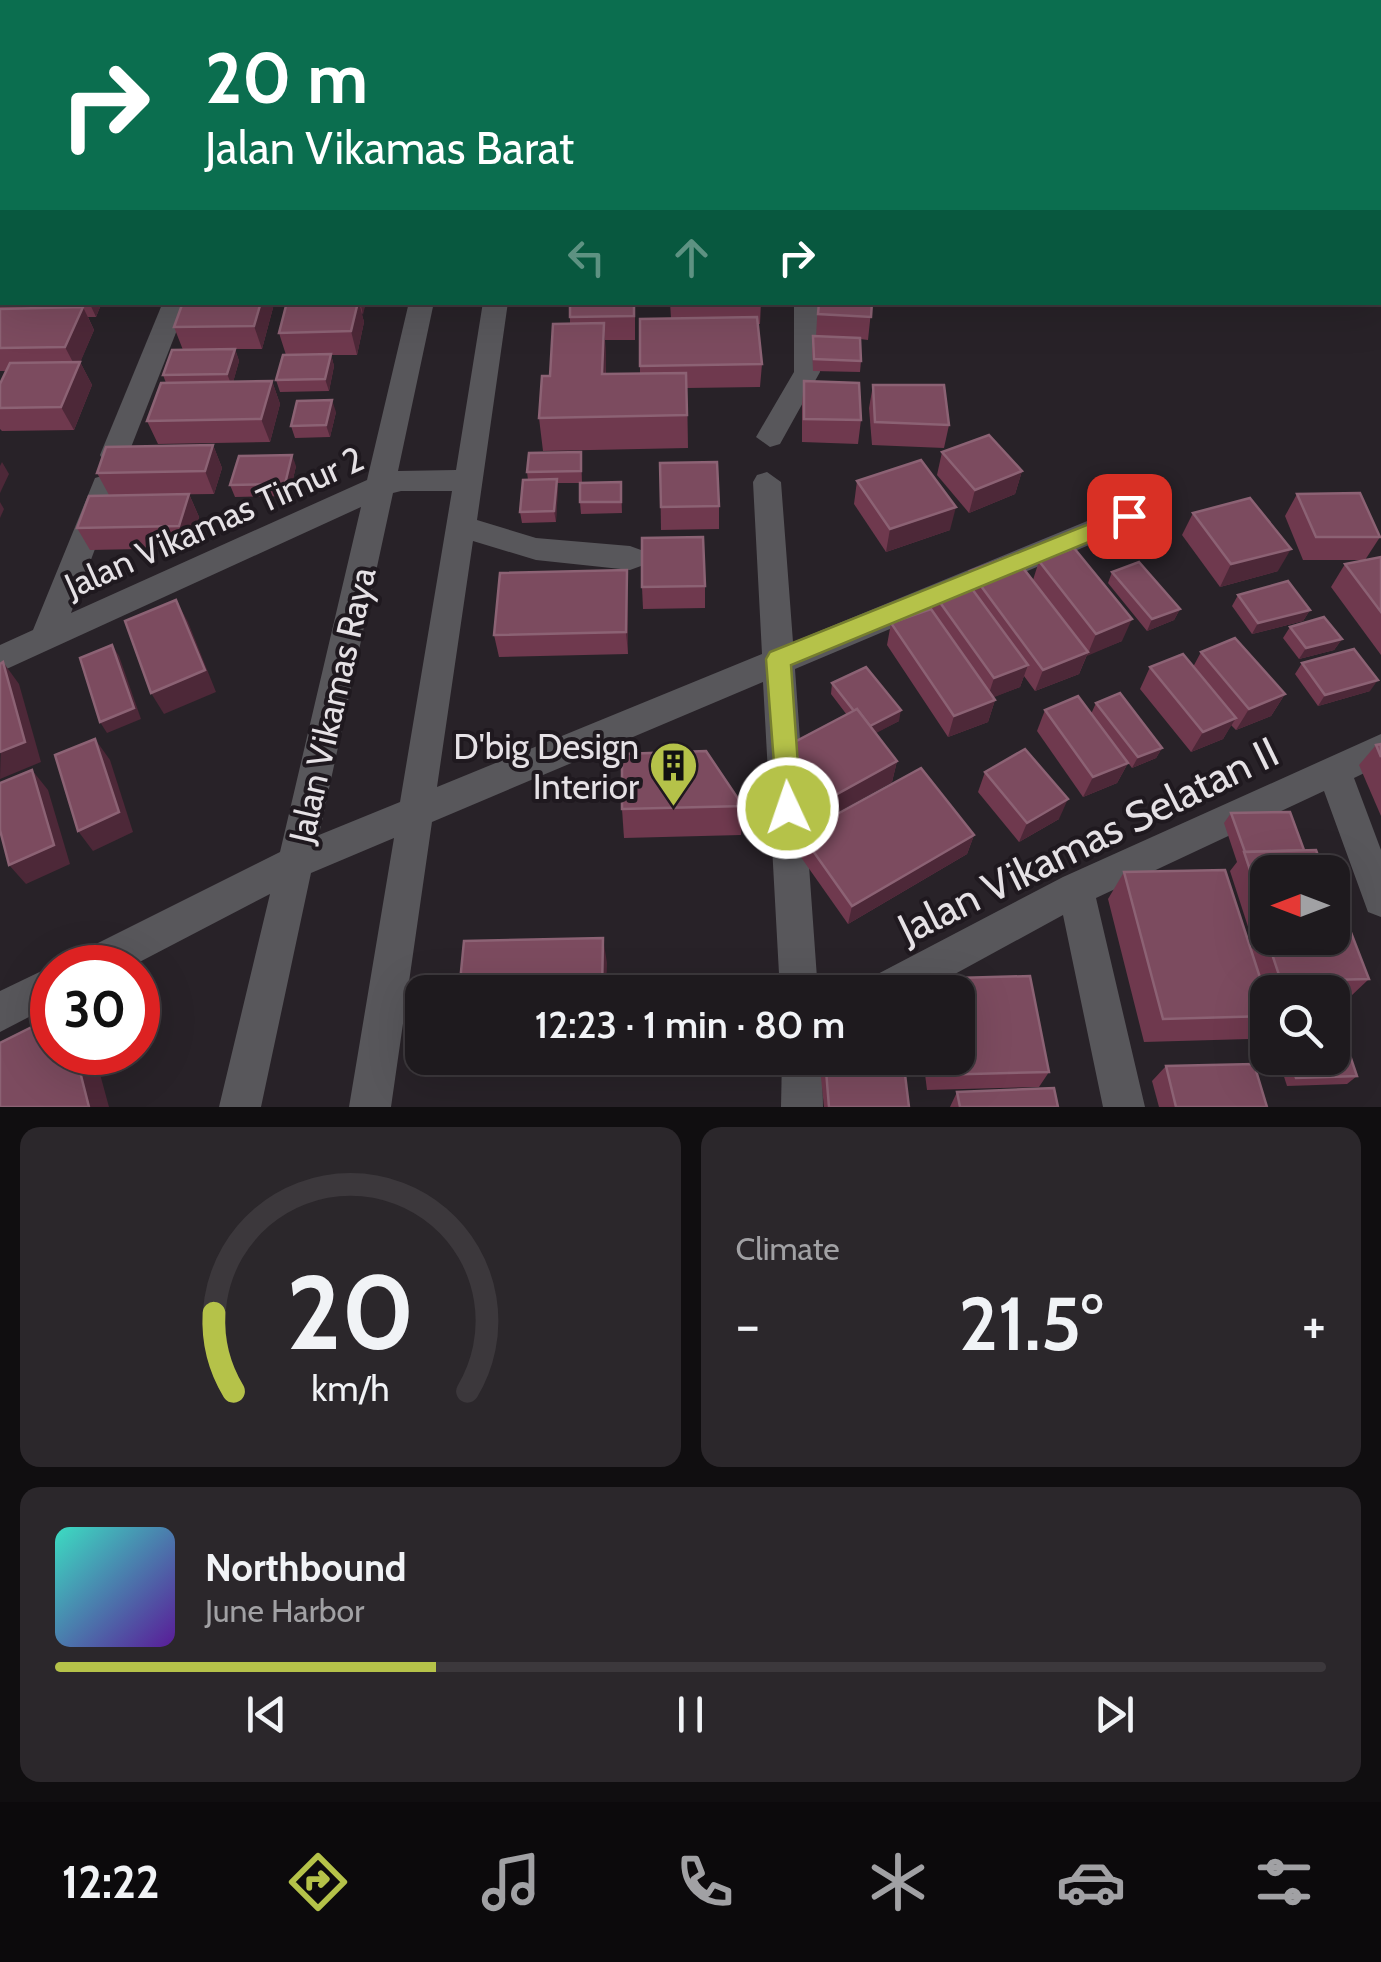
<!DOCTYPE html>
<meta charset="utf-8">
<style>
body{margin:0;font-family:Cabin,sans-serif;background:#2b272b;color:#f1f3f6;height:100vh;display:flex;flex-direction:column;font-size:38px;white-space:nowrap}
*{box-sizing:border-box;margin:0}
p{font-size:32px;color:#a1a1a4}
.icon{flex:none;width:55px;height:55px;fill:none;stroke:currentColor;stroke-width:2;stroke-linecap:round;stroke-linejoin:round}
.map{position:relative;height:1107px;overflow:hidden}
.panel{display:flex;flex-direction:column;gap:20px;padding:20px;background:#100e10;flex:1}
.panel>*{flex:none}
.top-card{position:absolute;left:0px;top:0px;width:1382px;height:305px;box-shadow:0 10px 40px #0002,0 0 0 2px #3c383c;background:#0b6e4f;color:#fff;overflow:hidden}
.needle{width:65px;rotate:270deg}
.tools{position:absolute;left:1250px;top:855px;display:grid;gap:20px}
.tools a{display:grid;place-items:center;width:100px;height:100px;border-radius:20px;background:#1e1a1e;box-shadow:0 10px 40px #0002,0 0 0 2px #3c383c;font-size:50px}
.speed{position:absolute;left:30px;top:945px;display:flex;gap:20px;font-size:50px;font-weight:700;text-align:center}
.speed>*{display:grid;place-content:center;width:130px;height:130px;border-radius:50%;background:#1e1a1e;box-shadow:0 10px 40px #0002,0 0 0 2px #3c383c;line-height:1}
.speed .limit{border:15px solid #d22;background:#fff;color:#111}
.pin{position:absolute;display:grid;place-items:center;width:85px;height:85px;color:#fff;margin:-42px;border-radius:20px;box-shadow:0 5px 15px #0006}
.me{position:absolute;width:110px;margin:-55px;rotate:357deg;stroke-linejoin:round;filter:drop-shadow(0 0 8px #0008)}
.turn{display:flex;align-items:center;gap:35px;height:210px;padding:0 40px;font-size:45px}
.turn .icon{width:130px;height:130px;stroke-width:2.5}
.turn b{display:block;font-size:70px;line-height:85px}
.lanes{display:flex;align-items:center;height:95px;padding:0 40px;background:#0003;justify-content:center;gap:50px;direction:ltr}
.lanes .off{opacity:.35}
.big{font-size:75px;font-weight:600;line-height:1.1}
.panel .widget{flex:1;display:flex;flex-direction:column;justify-content:center;gap:15px;min-width:0;padding:0 35px;border-radius:20px;background:#2b272b}
.panel .dial{align-items:center;gap:0}
.dial svg{height:260px;overflow:visible;fill:none;stroke:#3c383c;stroke-width:7;stroke-linecap:round;text-anchor:middle}
.dial text{fill:#f1f3f6;stroke:none}
.song{display:flex;align-items:center;gap:30px}
.cover{width:120px;height:120px;border-radius:15px;background:linear-gradient(135deg,hsl(170 70% 55%),hsl(270 70% 35%))}
.played{height:10px;border-radius:5px;background:linear-gradient(90deg,#b5c249 30%,#3c383c 30%)}
.keys{display:flex;justify-content:space-around;direction:ltr}
.heat{display:flex;justify-content:space-between;align-items:center;font-size:55px;direction:ltr}
.panel .tiles{flex:1;display:grid;gap:20px;grid-template-columns:1fr 1fr}
.widget:last-child{grid-column:span 2}
.trip{position:absolute;left:405px;top:975px;width:570px;height:100px;border-radius:20px;background:#1e1a1e;box-shadow:0 10px 40px #0002,0 0 0 2px #3c383c;font-weight:600;line-height:100px;text-align:center}
.dock{display:flex;height:160px;justify-content:space-around;align-items:center;background:#0c0a0c;color:#a1a1a4}
.dock .icon{width:70px;height:70px}
.dock .selected{color:#b5c249}
.dock b{font-size:45px;color:#f1f3f6}
.map>svg:first-child{display:block}
.lines{fill:none;stroke-linecap:round;stroke-linejoin:round}
.minor{fill:#58575b;fill-rule:evenodd}
.wall{fill:#6f394e}
.shaded-wall{fill:#4d2838}
.building{fill:#7c4b5f;stroke:#8c6274;stroke-width:2.5}
.route{fill:#b5c249;stroke:#767e2f;stroke-width:2.5}
.labels{text-anchor:middle;dominant-baseline:central;stroke-width:8;stroke-linejoin:round;paint-order:stroke}
.street-label{font-size:35px;fill:#e5e1e5;stroke:#1f191f}
.poi-label{font-size:35px;fill:#e5e1e5;stroke:#1f191f;text-anchor:end}
.near-street-label{font-size:42px;fill:#e5e1e5;stroke:#1f191f}
</style>
<div class="map">
<svg width="1381" height="1107" viewBox="0 0 1381 1107">
<rect width="100%" height="100%" fill="#282228"/>
<g class="lines">
<g class="minor">
<path d="M1274,0h18l1,2h-18z"/>
<rect x="0" y="12" width="2" height="12"/>
<path d="M2,195v18l-2,1v-18z"/>
<path d="M163,302h25l-60,153 -14,10 -10,-3 -4,-7z"/>
<path d="M409,302h25l-36,169 58,-1 27,-168h25l-31,218 59,18 94,8 11,4 4,8 -4,8 -11,4 -94,-10 -63,-19 -36,246 325,-133 -9,-172 4,-7 10,-3 14,10 12,160 326,-134h20l5,8 -5,8 -344,145 23,323h-38l-17,-310 -331,140 -41,285h-42l45,-269 -83,35 -50,234h-42l51,-213 -142,74h-59l5,-13 206,-103 81,-345 -361,165v-27l33,-15 62,-152 10,-3 14,10 -48,128 296,-133zM401,491h51l-52,311 -81,33 74,-342z"/>
<path d="M794,302h24l2,70 -40,72 -10,3 -14,-10 38,-65z"/>
<path d="M1381,734v31l-27,13 27,72v67l-13,-5 -44,-121 -228,107 49,209h-42l-40,-192 -141,77h-57l5,-14 193,-101z"/>
<path d="M52,966l4,2 -4,37 -52,27v-41z"/>
<path d="M782,1058h40l1,49h-42z"/>
</g>
</g>
<g class="wall">
<path d="M100,0h253l-1,2h-253z"/>
<path d="M1176,0h54l1,2h-54z"/>
<path d="M1304,0h42l-1,2h-40z"/>
<path d="M1350,0h31v33l-1,-31h-28z"/>
<path d="M0,254h2v48h100l-6,15h-8l6,13 -14,32 12,23 -18,45 -72,1 -2,-2v-45l6,-13h-6z"/>
<path d="M287,302h79l-4,13 2,7 -7,33h-26l3,11 -5,25 -49,1 -4,-12 10,-25 -7,-22z"/>
<path d="M635,302v38h-30l1,34h34v-55l31,-1 -1,-16h91l-1,22h-2l4,40 -2,23 -73,1 1,60 -145,3 -4,-33 11,-42 20,-53v-6z"/>
<path d="M818,302h54l-4,38 -8,-1 1,22 -1,11 -47,-1 -1,-23 1,-12h3z"/>
<path d="M274,304l-12,45h-27l4,12 -6,21 39,-1 8,23 -10,38 -112,2 -11,-23 19,-38 -3,-8 20,-25 -9,-23z"/>
<path d="M804,381l57,39 -3,24 -56,-2v-38z"/>
<path d="M873,385l76,40 -5,23 -72,-3 -3,-37z"/>
<path d="M336,412l-6,25 -35,1 -4,-12z"/>
<path d="M213,445l9,23 -8,26 -84,1 59,-1 10,23 -9,31 -100,2 -13,-22 32,-33 -12,-22z"/>
<path d="M581,452l1,31h-25l-1,39 -34,1 -2,-11 8,-32 -1,-8z"/>
<path d="M942,452l80,19 -7,23 -46,19 -32,-38z"/>
<path d="M660,463l59,43v23l-58,1z"/>
<path d="M296,466l-7,30 -54,1 -5,-12z"/>
<path d="M857,481l93,49 -64,22 -32,-48z"/>
<path d="M621,482l1,31 -41,1 -1,-12z"/>
<path d="M1297,494l83,43 -15,23h-62l-18,-44z"/>
<path d="M1193,513l85,58 -58,16 -38,-52z"/>
<path d="M1381,557v98l-50,-68 14,-23z"/>
<path d="M1039,561l83,80 -35,14 -8,19 -44,17 -11,-15 -4,11 -27,10 2,3 -7,22 -40,15 -61,-92 4,-22 39,-14 4,-15 33,-12 3,-11 63,9z"/>
<path d="M1112,572l68,37 -6,11 -27,11 -39,-48z"/>
<path d="M705,586v22l-62,1 -1,-22z"/>
<path d="M628,593v61l-129,3 -5,-22z"/>
<path d="M1238,595l72,15 -7,11 -51,13 -20,-28z"/>
<path d="M1290,627l52,12 -8,11 -35,9 -16,-21z"/>
<path d="M1201,652l84,42 -14,22 -35,14 -5,-5 -8,14 -32,13 -51,-63 10,-22h43z"/>
<path d="M1302,663l68,28 -52,15 -23,-32z"/>
<path d="M832,683l67,38 -24,12 22,28 -5,21 -67,37 -38,-53 2,-21 58,-30 -16,-21z"/>
<path d="M1096,703l66,45 -6,10 -24,10 -41,-54z"/>
<path d="M1045,710l83,53 -11,20 -34,14 -46,-66z"/>
<path d="M1381,744v72l-22,-51 17,-20z"/>
<path d="M985,772l74,47 -40,23 -41,-50z"/>
<path d="M743,806l-2,29 -117,3 -2,-29z"/>
<path d="M1231,813l37,59v66l101,41 -18,17 -19,1v-5h-64l-2,6 2,22 -19,19 -105,3 -36,-143 16,-27 127,78 10,-12 -9,1 -22,-68 7,-9 -13,-39z"/>
<path d="M801,834l173,1 -7,19 -119,70 -50,-71z"/>
<path d="M1332,894l10,25 -10,10z"/>
<path d="M1030,976l19,96 -10,15 -112,3 -4,-32h35v-66h-42l5,-13z"/>
<path d="M454,1058h151v16l-142,3z"/>
<path d="M819,1058h84l6,49h-85z"/>
<path d="M1278,1058h54l25,18 -10,8 -60,2z"/>
<path d="M1166,1066l101,41h-108l-7,-26z"/>
<path d="M957,1092l101,15h-108z"/>
</g>
<g class="shaded-wall">
<path d="M167,0h20l1,2h-22z"/>
<path d="M89,302h13l-6,15z"/>
<path d="M261,302h13v2l-12,45 -8,-23z"/>
<path d="M358,302h1l5,20 -7,33 -6,-24z"/>
<path d="M360,302h6l-3,13z"/>
<path d="M83,307l11,23 -17,40 -12,-23z"/>
<path d="M604,323l2,33 -1,52 -3,-34z"/>
<path d="M235,349l4,12 -7,25 -5,-12z"/>
<path d="M331,354l3,12 -5,25 -4,-12z"/>
<path d="M80,362l12,23 -18,45 -13,-23z"/>
<path d="M272,381l8,23 -10,38 -9,-23z"/>
<path d="M332,400l4,12 -6,25 -4,-12z"/>
<path d="M213,445l9,23 -8,26 -9,-23z"/>
<path d="M292,455l4,11 -7,30 -4,-12z"/>
<path d="M2,462l7,12 -9,19v-27z"/>
<path d="M1022,471l-7,23 -46,19 6,-23z"/>
<path d="M557,479l1,12 -2,31 -2,-11z"/>
<path d="M189,494l10,23 -9,31 -11,-22z"/>
<path d="M0,502l4,7 -4,9z"/>
<path d="M956,507l-6,23 -64,22 4,-23z"/>
<path d="M1291,549l-13,22 -58,16 11,-23z"/>
<path d="M627,570l1,23v61l-2,-22z"/>
<path d="M176,600l12,22 28,70 -52,22 -13,-21z"/>
<path d="M1180,609l-6,11 -27,11 5,-12z"/>
<path d="M1310,610l-7,11 -51,13 6,-11z"/>
<path d="M1132,619l-10,22 -35,15 9,-22z"/>
<path d="M1342,639l-8,11 -35,9 7,-11z"/>
<path d="M112,645l7,11 22,63 -34,14 -7,-11z"/>
<path d="M1088,652l-9,22 -44,17 8,-21z"/>
<path d="M3,662l16,22 22,78 -41,17z"/>
<path d="M1028,665l-8,22 -33,13 7,-22z"/>
<path d="M1378,680l-8,11 -52,15 7,-11z"/>
<path d="M1285,694l-14,22 -35,14 13,-21z"/>
<path d="M995,700l-7,22 -40,15 6,-21z"/>
<path d="M901,710l-2,11 -34,18 2,-11z"/>
<path d="M1236,718l-13,21 -32,13 12,-20z"/>
<path d="M95,739l15,21 23,72 -40,19 -15,-20z"/>
<path d="M1162,748l-6,10 -24,10 6,-11z"/>
<path d="M897,761l-5,21 -67,37 3,-20z"/>
<path d="M1128,763l-11,20 -34,14 10,-20z"/>
<path d="M32,770l16,20 22,74 -44,20 -17,-19z"/>
<path d="M1068,799l-9,20 -40,23 8,-19z"/>
<path d="M974,835l-7,19 -119,70 4,-18z"/>
<path d="M603,938l4,25 -1,29h-4z"/>
<path d="M75,1052h19l15,55h-20z"/>
</g>
<g class="building">
<path d="M100,0h67l-1,2h-67z"/>
<rect x="556" y="0" width="68" height="2"/>
<path d="M635,0h154v2h-153z"/>
<path d="M825,0h185v2h-186z"/>
<path d="M1032,0h77l56,2h-132z"/>
<path d="M1191,0h39l1,2h-40z"/>
<path d="M1251,0h23l1,2h-23z"/>
<path d="M2,226v16h-2v-11z"/>
<rect x="0" y="254" width="2" height="15"/>
<rect x="0" y="269" width="2" height="26"/>
<path d="M183,302h78l-7,24 -80,1z"/>
<path d="M287,302h71l-7,29 -72,2z"/>
<path d="M570,302h64v14l-64,1z"/>
<path d="M819,302h53l-1,15 -53,-3z"/>
<path d="M83,307l-18,40 -65,1v-39z"/>
<path d="M757,317l5,47 -122,2v-47z"/>
<path d="M604,323l-2,51 84,-1 1,42 -148,3 3,-42h8l3,-52z"/>
<path d="M813,336l47,2 1,23 -47,-2z"/>
<path d="M235,349l-8,25 -64,1 9,-25z"/>
<path d="M331,354l-6,25 -49,1 7,-25z"/>
<path d="M80,362l-19,45 -61,1v-24l10,-21z"/>
<path d="M272,381l-11,38 -114,2 14,-38z"/>
<path d="M804,381l55,2 2,37 -57,-1z"/>
<path d="M873,385h71l5,40 -74,-3z"/>
<path d="M332,400l-6,25 -35,1 6,-25z"/>
<path d="M989,435l33,36 -47,19 -33,-38z"/>
<path d="M213,445l-8,26 -108,2 9,-26z"/>
<path d="M581,452v19l-54,1 2,-19z"/>
<path d="M292,455l-7,29 -55,1 9,-29z"/>
<path d="M921,460l35,47 -66,22 -33,-48z"/>
<path d="M717,462l2,44 -58,1 -1,-44z"/>
<path d="M557,479l-3,32 -34,1 3,-32z"/>
<path d="M621,482v20h-41v-19z"/>
<path d="M1360,493l20,44h-64l-19,-43z"/>
<path d="M189,494l-10,32 -102,2 12,-32z"/>
<path d="M1250,498l41,51 -60,15 -38,-51z"/>
<path d="M703,537l2,49 -63,1v-49z"/>
<path d="M1074,548l58,71 -36,15 -57,-73z"/>
<path d="M1013,555l75,97 -45,18 -73,-99z"/>
<path d="M1381,557v55l-36,-48z"/>
<path d="M1139,562l41,47 -28,10 -40,-47z"/>
<path d="M627,570l-1,62 -132,3 6,-62z"/>
<path d="M1288,581l22,29 -52,13 -20,-28z"/>
<path d="M967,582l61,83 -34,13 -60,-84z"/>
<path d="M176,600l29,70 -54,23 -26,-72z"/>
<path d="M931,609l64,91 -41,16 -63,-93z"/>
<path d="M1324,617l18,22 -36,9 -16,-21z"/>
<path d="M1235,638l50,56 -36,15 -48,-57z"/>
<path d="M112,645l22,63 -34,14 -20,-64z"/>
<path d="M1354,649l24,31 -53,15 -23,-32z"/>
<path d="M1183,654l53,64 -33,14 -53,-65z"/>
<path d="M3,662l22,80 -25,10v-88z"/>
<path d="M866,667l35,43 -31,16 -13,-17 -3,2 -22,-28z"/>
<path d="M1120,693l42,55 -24,9 -42,-54z"/>
<path d="M1078,696l50,67 -35,14 -48,-67z"/>
<path d="M857,709l40,52 -69,38 -39,-54z"/>
<path d="M95,739l24,73 -41,19 -23,-76z"/>
<path d="M1381,744v13l-5,-12z"/>
<path d="M1025,749l43,50 -41,24 -42,-51z"/>
<path d="M706,751l37,55 -121,3v-55z"/>
<path d="M921,768l53,67 -122,71 -51,-72z"/>
<path d="M32,770l22,75 -45,20 -9,-35v-47z"/>
<path d="M1290,812l14,38 -59,2 -14,-39z"/>
<path d="M1316,850l8,22h-56l-1,49 -23,-69z"/>
<path d="M1225,870l43,132v14l-105,3 -39,-147z"/>
<path d="M1332,894l10,25h-10z"/>
<path d="M1350,930l19,49 -88,2 -16,-48h3v5h64v-7z"/>
<path d="M603,938l-1,54h-143l5,-51z"/>
<path d="M1030,976l19,96 -115,3 -2,-17h26v-66h-35l-2,-13z"/>
<path d="M52,1017v35h23l14,55h-89v-64z"/>
<path d="M1332,1026h8l17,50 -61,2 -7,-20h43z"/>
<path d="M825,1058h78l6,49h-80z"/>
<path d="M1254,1064l13,43h-91l-10,-41z"/>
<path d="M1054,1088l4,19h-98l-3,-15z"/>
</g>
<path class="route" d="M1129,508l8,3v11l-346,143 10,143 -4,8 -9,3 -10,-3 -12,-157 4,-7z"/>
<defs>
<symbol id="building-pin" viewBox="-11 -11 22 30"><path d="M0 17L-7.5 6A9.5 9.5 0 1 1 7.5 6Z" fill="#b5c249" stroke="#1f191f"/><path d="M-4-6H4V6H1V3H-1V6H-4ZM-2.5-4.3h1.7v1.8h-1.7ZM.8-4.3h1.7v1.8H.8ZM-2.5-1h1.7V.8h-1.7ZM.8-1h1.7V.8H.8Z" fill="#111"/></symbol>
</defs>
<g fill-rule="evenodd">
<use href="#building-pin" x="646" y="738" width="55" height="75"/>
</g>
<g class="labels">
<g class="street-label">
<text transform="translate(214 522) rotate(-24)">Jalan Vikamas Timur 2</text>
<text transform="translate(332 705) rotate(-77)">Jalan Vikamas Raya</text>
</g>
<g class="poi-label">
<text x="639" y="746">D'big Design<tspan x="639" dy="40">Interior</tspan></text>
</g>
<g class="near-street-label">
<text transform="translate(1088 840) rotate(-26)">Jalan Vikamas Selatan II</text>
</g>
</g>
</svg>
<div class="tools">
<a><svg class="needle" viewBox="-14 -14 28 28"><path d="M0-13l5 13h-10z" fill="#e53935"/><path d="M0 13l5-13h-10z" fill="#a1a1a4"/></svg></a>
<a><svg class="icon" aria-label="search" viewBox="0 0 24 24"><circle cx="10" cy="10" r="6"/><path d="M15 15l6 6"/></svg></a>
</div>
<div class="speed"><div class="limit">30</div></div>
<div class="pin" style="left:1129px;top:516px;background:#d93025"><svg class="icon" aria-label="arrive" viewBox="0 0 24 24"><path d="M6 21V4h12l-3 4 3 4H6"/></svg></div>
<svg class="me" style="left:788px;top:808px" viewBox="-20 -20 40 40"><circle r="17" fill="#b5c249" stroke="#fff" stroke-width="3"/><path d="M0-11L8 9 0 5-8 9z" fill="#fff"/></svg>
<div class="trip">12:23 · 1 min · 80 m</div>
<div class="top-card">
<div class="turn"><svg class="icon" aria-label="right" viewBox="0 0 24 24"><path d="M7 20v-9h11M14 6l5 5-5 5"/></svg><div><b>20 m</b>Jalan Vikamas Barat</div></div>
<div class="lanes"><svg class="icon off" aria-label="left" viewBox="0 0 24 24"><path d="M17 20v-9H6M10 6l-5 5 5 5"/></svg><svg class="icon off" aria-label="ahead" viewBox="0 0 24 24"><path d="M12 20V5M6 11l6-6 6 6"/></svg><svg class="icon" aria-label="right" viewBox="0 0 24 24"><path d="M7 20v-9h11M14 6l5 5-5 5"/></svg></div>
</div>
</div>
<section class="panel">
<div class="tiles">
<div class="widget dial"><svg viewBox="0 0 100 80">
<path d="M14 69A42 42 0 1 1 86 69"/>
<path d="M14 69A42 42 0 0 1 8 45" stroke="#b5c249"/>
<text x="50" y="56" font-size="32" font-weight="700">20</text>
<text x="50" y="72" font-size="11">km/h</text>
</svg></div>
<div class="widget"><p>Climate</p>
<div class="heat"><a>−</a><b class="big">21.5°</b><a>+</a></div>
</div>
<div class="widget">
<div class="song"><i class="cover"></i><div><b>Northbound</b><p>June Harbor</p></div></div>
<div class="played"></div>
<div class="keys"><svg class="icon" aria-label="previous" viewBox="0 0 24 24"><path d="M18 5L8 12l10 7zM5 5v14"/></svg><svg class="icon" aria-label="pause" viewBox="0 0 24 24"><path d="M8 5v14M16 5v14"/></svg><svg class="icon" aria-label="next" viewBox="0 0 24 24"><path d="M6 5l10 7-10 7zM19 5v14"/></svg></div>
</div>
</div>
</section>
<nav class="dock">
<b>12:22</b>
<svg class="icon selected" aria-label="directions" viewBox="0 0 24 24"><path d="M12 3l9 9-9 9-9-9zM9 14v-3h6M13 9l2 2-2 2"/></svg>
<svg class="icon" aria-label="music" viewBox="0 0 24 24"><path d="M9 18V5l10-2v13"/><circle cx="6" cy="18" r="3"/><circle cx="16" cy="16" r="3"/></svg>
<svg class="icon" aria-label="phone" viewBox="0 0 24 24"><path d="M5 4h4l2 5-3 2q2 4 5 5l2-3 5 2v4C11 20 4 13 5 4z"/></svg>
<svg class="icon" aria-label="climate" viewBox="0 0 24 24"><path d="M12 3v18M4 7l16 10M4 17L20 7"/></svg>
<svg class="icon" aria-label="car" viewBox="0 0 24 24"><path d="M5 17H2v-5l4-1 3-4h7l3 4 3 1v5h-3M9 17h6M6 11h13"/><circle cx="7" cy="17" r="2"/><circle cx="17" cy="17" r="2"/></svg>
<svg class="icon" aria-label="filters" viewBox="0 0 24 24"><path d="M4 7h16M4 17h16"/><circle cx="9" cy="7" r="2"/><circle cx="15" cy="17" r="2"/></svg>
</nav>
